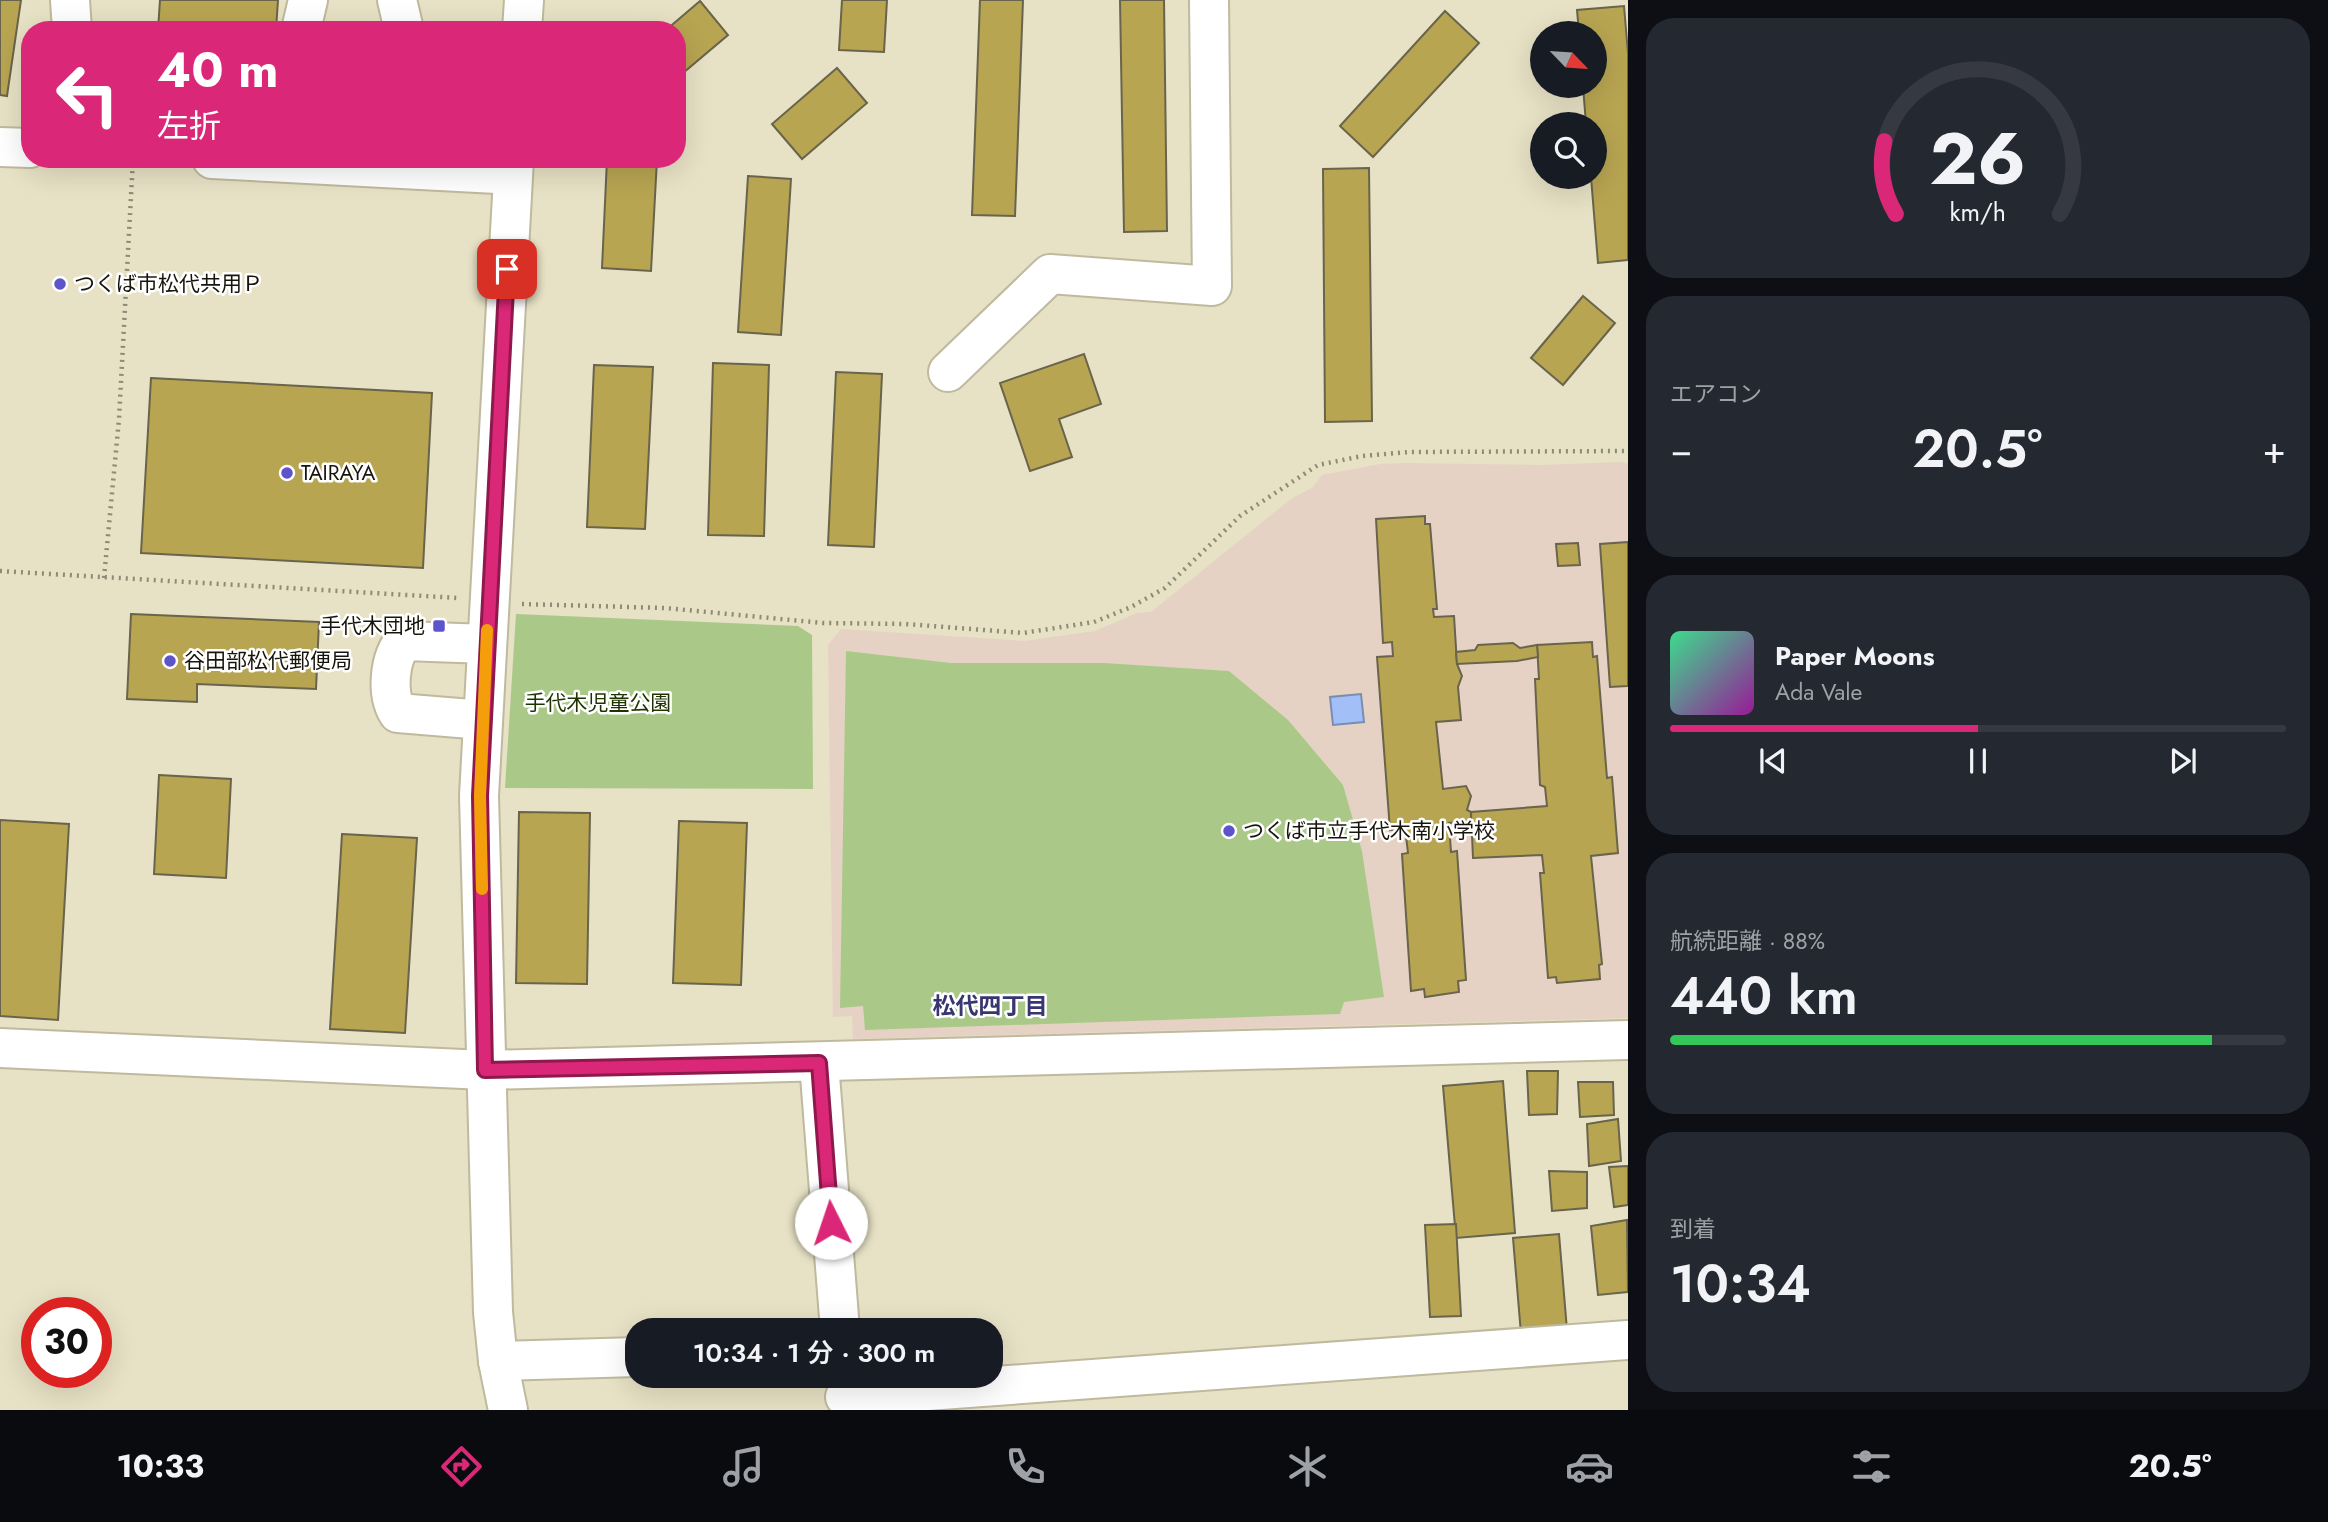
<!DOCTYPE html>
<html lang="ja">
<meta charset="utf-8">
<style>
body{margin:0;font-family:Jost,"Noto Sans JP",sans-serif;background:#242831;color:#f1f3f6;height:100vh;display:flex;flex-direction:column;font-size:26px;white-space:nowrap}
*{box-sizing:border-box;margin:0}
p{font-size:23px;color:#9ea1a6}
.icon{flex:none;width:38px;height:38px;fill:none;stroke:currentColor;stroke-width:2;stroke-linecap:round;stroke-linejoin:round}
.map{position:relative;flex:1;overflow:hidden}
.side{display:flex;flex-direction:column;gap:18px;padding:18px;background:#0d0f14;width:700px}
.side>*{flex:none}
.hud{position:absolute;left:21px;top:21px;width:665px;height:147px;border-radius:28px;box-shadow:0 7px 28px #0002;background:#db2777;color:#fff;overflow:hidden}
.needle{width:46px;rotate:115deg}
.tools{position:absolute;left:1530px;top:21px;display:grid;gap:14px}
.tools a{display:grid;place-items:center;width:77px;height:77px;border-radius:50%;background:#171b24;box-shadow:0 7px 28px #0002;font-size:35px}
.speed{position:absolute;left:21px;top:1297px;display:flex;gap:14px;font-size:35px;font-weight:700;text-align:center}
.speed>*{display:grid;place-content:center;width:91px;height:91px;border-radius:50%;background:#171b24;box-shadow:0 7px 28px #0002;line-height:1}
.speed .limit{border:10px solid #d22;background:#fff;color:#111}
.pin{position:absolute;display:grid;place-items:center;width:60px;height:60px;color:#fff;margin:-30px;border-radius:14px;box-shadow:0 4px 10px #0006}
.me{position:absolute;width:77px;margin:-38px;rotate:356deg;stroke-linejoin:round;filter:drop-shadow(0 0 5px #0008)}
.turn{display:flex;align-items:center;gap:24px;height:147px;padding:0 21px;font-size:32px}
.turn .icon{width:91px;height:91px;stroke-width:2.5}
.turn b{display:block;font-size:49px;line-height:60px}
.big{font-size:52px;font-weight:600;line-height:1.1}
.side .tile{flex:1;display:flex;flex-direction:column;justify-content:center;gap:10px;min-width:0;padding:0 24px;border-radius:28px;background:#242831}
.side .dial{align-items:center;gap:0}
.dial svg{height:182px;overflow:visible;fill:none;stroke:#363941;stroke-width:7;stroke-linecap:round;text-anchor:middle}
.dial text{fill:#f1f3f6;stroke:none}
.song{display:flex;align-items:center;gap:21px}
.cover{width:84px;height:84px;border-radius:10px;background:linear-gradient(135deg,hsl(150 70% 55%),hsl(300 70% 35%))}
.played{height:7px;border-radius:4px;background:linear-gradient(90deg,#db2777 50%,#363941 50%)}
.keys{display:flex;justify-content:space-around;direction:ltr}
.heat{display:flex;justify-content:space-between;align-items:center;font-size:38px;direction:ltr}
.charge{height:10px;border-radius:5px;background:linear-gradient(90deg,#34c759 88%,#363941 0)}
.trip{position:absolute;left:625px;top:1318px;width:378px;height:70px;border-radius:28px;background:#171b24;box-shadow:0 7px 28px #0002;font-weight:600;line-height:70px;text-align:center}
.menu{display:flex;height:112px;justify-content:space-around;align-items:center;background:#090b0e;color:#9ea1a6}
.menu .icon{width:49px;height:49px}
.menu .active{color:#db2777}
.menu b{font-size:32px;color:#f1f3f6}
main{display:flex;flex:1;min-height:0}
.map>svg:first-child{display:block}
.education{fill:#e6d2c4}
.green{fill:#aac989}
.water{fill:#a2c0f7;stroke:#788db0;stroke-width:2}
.building{fill:#b8a552;stroke:#69644b;stroke-width:2}
.lines{fill:none;stroke-linecap:round;stroke-linejoin:round}
.minor-casing{stroke:#bfb99e;stroke-width:42}
.path{stroke:#8e8a76;stroke-width:4.5;stroke-dasharray:2 5;stroke-linecap:butt}
.minor{stroke:#fff;stroke-width:38}
.route-casing{stroke:#8e194d;stroke-width:18}
.route{stroke:#db2777;stroke-width:12}
.slow{stroke:#f59e0b;stroke-width:12}
.poi-dot{fill:#5d53cb;stroke:#fff;stroke-width:2.5}
.labels{text-anchor:middle;dominant-baseline:central;stroke-width:5;stroke-linejoin:round;paint-order:stroke}
.poi-label{font-size:21px;fill:#17150b;stroke:#fff;text-anchor:start}
.park-label{font-size:21px;fill:#1f3300;stroke:#fff}
.neighbourhood-label{font-size:23px;font-weight:bold;fill:#383671;stroke:#fff}
</style>
<main>
<div class="map">
<svg width="1628" height="1410" viewBox="0 0 1628 1410">
<rect width="100%" height="100%" fill="#e7e1c5"/>
<path class="education" d="M1621,462l7,2v554l-775,21 -1,-23 -19,1 -5,-372 13,-16 183,12 71,-10 42,-18 14,-1 140,-113 22,-12 9,-12 58,-11 26,-1 135,2z"/>
<g class="green">
<path d="M516,614l282,12 14,9 1,154 -308,-1z"/>
<path d="M846,651l105,12h153l125,8 59,49 55,65 19,66 22,146 -40,5 -4,12 -475,16 -2,-24 -23,2z"/>
</g>
<path class="water" d="M1361,694l3,28 -31,3 -3,-28z"/>
<g class="building">
<path d="M0,0h21l-14,96 -7,-1z"/>
<path d="M160,0h118l-2,30h-118z"/>
<path d="M842,0h45l-3,52 -45,-2z"/>
<path d="M980,0h43l-8,216 -43,-1z"/>
<path d="M1120,0h44l3,231 -43,1z"/>
<path d="M700,1l28,34 -51,43v-48h-11z"/>
<path d="M1624,6l4,47v207l-30,3 -7,-86h3v-53h-8l-3,-38h11v-53h-15l-2,-23z"/>
<path d="M1445,11l34,32 -106,114 -33,-31z"/>
<path d="M837,68l30,35 -65,56 -30,-35z"/>
<path d="M607,159h50l-6,112 -49,-3z"/>
<path d="M1369,168l3,253 -47,1 -2,-253z"/>
<path d="M748,176l43,3 -10,156 -43,-3z"/>
<path d="M1583,296l32,27 -52,62 -32,-27z"/>
<path d="M1084,354l17,50 -42,15 13,38 -42,14 -30,-88z"/>
<path d="M713,363l56,2 -5,171 -56,-1z"/>
<path d="M594,365l59,2 -8,162 -58,-2z"/>
<path d="M836,372l46,2 -8,173 -46,-2z"/>
<path d="M151,378l281,15 -9,175 -282,-15z"/>
<path d="M1425,516v8h5l7,85h-4l1,8 20,-1 3,48 5,12 -4,11 3,33 -25,2 7,67 23,-3 5,10 -4,14 4,2 1,9 -23,2 2,29 6,-1 9,129 -8,1 1,11 -34,5 -1,-8 -13,2 -9,-137 6,-1 -3,-25 -15,2 -13,-173 16,-1 -1,-14 -9,1 -7,-124z"/>
<path d="M1628,542v144l-18,1 -10,-143z"/>
<path d="M1578,543l2,22 -22,1 -2,-22z"/>
<path d="M131,614l188,8 -3,67 -119,-5v18l-70,-3z"/>
<path d="M1592,642l1,15 4,-1 10,122 5,-1 6,76 -27,3 11,108 -3,1 1,14 -43,4 -1,-6 -8,1 -8,-105h4l-2,-18 -69,3 -2,-46 76,-6 -2,-19 -5,-2 -5,-106h4l-2,-34z"/>
<path d="M1513,643l7,5 17,-3 1,12 -21,4 -60,3 -1,-12 19,-2 3,-5z"/>
<path d="M159,775l72,4 -5,99 -72,-4z"/>
<path d="M519,812l71,1 -3,171 -71,-1z"/>
<path d="M0,820l69,4 -11,196 -58,-4z"/>
<path d="M679,821l68,2 -6,162 -68,-2z"/>
<path d="M342,834l75,4 -12,195 -75,-4z"/>
<path d="M1527,1071h31l-1,43 -28,1z"/>
<path d="M1503,1081l12,152 -59,5 -13,-152z"/>
<path d="M1578,1082h35l1,33 -34,2z"/>
<path d="M1618,1119l3,42 -32,5 -2,-42z"/>
<path d="M1628,1166v39l-14,2 -5,-40z"/>
<path d="M1549,1171l38,1v36l-35,3z"/>
<path d="M1627,1220l1,72 -30,3 -7,-69z"/>
<path d="M1456,1224l5,92 -31,1 -5,-92z"/>
<path d="M1559,1234l8,96 -46,4 -8,-96z"/>
</g>
<g class="lines">
<defs>
<g id="minor">
<path d="M70,0l2,30"/>
<path d="M397,0l7,30"/>
<path d="M301,30l7,-30"/>
<path d="M522,30l2,-30"/>
<path d="M0,147l30,1"/>
<path d="M212,159l301,16"/>
<path d="M948,372l102,-98 162,12 -3,-286"/>
<path d="M483,720l-85,-7c-12,-19 -9,-55 6,-72l83,3"/>
<path d="M0,1048l485,22 1143,-30"/>
<path d="M819,1063l21,267"/>
<path d="M498,1361l139,-4"/>
<path d="M845,1397l783,-57"/>
<path d="M508,1410l-10,-49 -5,-49 -14,-516 35,-637"/>
</g>
</defs>
<use href="#minor" class="minor-casing"/>
<g class="path">
<path d="M0,571l458,27"/>
<path d="M104,578l15,-159 14,-260"/>
<path d="M522,604l143,4 158,15 83,1 117,9 71,-11 37,-15 34,-19 75,-72 78,-51 44,-9 47,-4 219,-1"/>
</g>
<use href="#minor" class="minor"/>
</g>
<g class="lines">
<defs>
<path id="route" d="M507,269l-27,527 5,274 334,-7 12,160"/>
</defs>
<use href="#route" class="route-casing"/>
<use href="#route" class="route"/>
<path class="slow" d="M482,889l-2,-93 7,-166"/>
</g>
<g class="poi-dot">
<circle cx="60" cy="284" r="7"/>
<circle cx="287" cy="473" r="7"/>
<rect x="432" y="619" width="14" height="14" rx="3.5"/>
<circle cx="170" cy="661" r="7"/>
<circle cx="1229" cy="831" r="7"/>
</g>
<g class="labels">
<g class="poi-label">
<text x="74" y="284">つくば市松代共用Ｐ</text>
<text x="301" y="473">TAIRAYA</text>
<text x="425" y="626" text-anchor="end">手代木団地</text>
<text x="184" y="661">谷田部松代郵便局</text>
<text x="1243" y="831">つくば市立手代木南小学校</text>
</g>
<g class="park-label">
<text x="598" y="703">手代木児童公園</text>
</g>
<g class="neighbourhood-label">
<text x="990" y="1006">松代四丁目</text>
</g>
</g>
</svg>
<div class="tools">
<a><svg class="needle" viewBox="-14 -14 28 28"><path d="M0-13l5 13h-10z" fill="#e53935"/><path d="M0 13l5-13h-10z" fill="#9ea1a6"/></svg></a>
<a><svg class="icon" aria-label="search" viewBox="0 0 24 24"><circle cx="10" cy="10" r="6"/><path d="M15 15l6 6"/></svg></a>
</div>
<div class="speed"><div class="limit">30</div></div>
<div class="pin" style="left:507px;top:269px;background:#d93025"><svg class="icon" aria-label="arrive" viewBox="0 0 24 24"><path d="M6 21V4h12l-3 4 3 4H6"/></svg></div>
<svg class="me" style="left:831px;top:1223px" viewBox="-20 -20 40 40"><circle r="19" fill="#fff"/><path d="M0-13L10 11 0 6-10 11z" fill="#db2777"/></svg>
<div class="trip">10:34 · 1 分 · 300 m</div>
<div class="hud">
<div class="turn"><svg class="icon" aria-label="left" viewBox="0 0 24 24"><path d="M17 20v-9H6M10 6l-5 5 5 5"/></svg><div><b>40 m</b>左折</div></div>
</div>
</div>
<section class="side">
<div class="tile dial"><svg viewBox="0 0 100 80">
<path d="M14 69A42 42 0 1 1 86 69"/>
<path d="M14 69A42 42 0 0 1 9 37" stroke="#db2777"/>
<text x="50" y="56" font-size="32" font-weight="700">26</text>
<text x="50" y="72" font-size="11">km/h</text>
</svg></div>
<div class="tile"><p>エアコン</p>
<div class="heat"><a>−</a><b class="big">20.5°</b><a>+</a></div>
</div>
<div class="tile">
<div class="song"><i class="cover"></i><div><b>Paper Moons</b><p>Ada Vale</p></div></div>
<div class="played"></div>
<div class="keys"><svg class="icon" aria-label="previous" viewBox="0 0 24 24"><path d="M18 5L8 12l10 7zM5 5v14"/></svg><svg class="icon" aria-label="pause" viewBox="0 0 24 24"><path d="M8 5v14M16 5v14"/></svg><svg class="icon" aria-label="next" viewBox="0 0 24 24"><path d="M6 5l10 7-10 7zM19 5v14"/></svg></div>
</div>
<div class="tile"><p>航続距離 · 88%</p><b class="big">440 km</b><div class="charge"></div></div>
<div class="tile"><p>到着</p><b class="big">10:34</b></div>
</section>
</main>
<nav class="menu">
<b>10:33</b>
<svg class="icon active" aria-label="directions" viewBox="0 0 24 24"><path d="M12 3l9 9-9 9-9-9zM9 14v-3h6M13 9l2 2-2 2"/></svg>
<svg class="icon" aria-label="music" viewBox="0 0 24 24"><path d="M9 18V5l10-2v13"/><circle cx="6" cy="18" r="3"/><circle cx="16" cy="16" r="3"/></svg>
<svg class="icon" aria-label="phone" viewBox="0 0 24 24"><path d="M5 4h4l2 5-3 2q2 4 5 5l2-3 5 2v4C11 20 4 13 5 4z"/></svg>
<svg class="icon" aria-label="climate" viewBox="0 0 24 24"><path d="M12 3v18M4 7l16 10M4 17L20 7"/></svg>
<svg class="icon" aria-label="car" viewBox="0 0 24 24"><path d="M5 17H2v-5l4-1 3-4h7l3 4 3 1v5h-3M9 17h6M6 11h13"/><circle cx="7" cy="17" r="2"/><circle cx="17" cy="17" r="2"/></svg>
<svg class="icon" aria-label="filters" viewBox="0 0 24 24"><path d="M4 7h16M4 17h16"/><circle cx="9" cy="7" r="2"/><circle cx="15" cy="17" r="2"/></svg>
<b>20.5°</b>
</nav>
